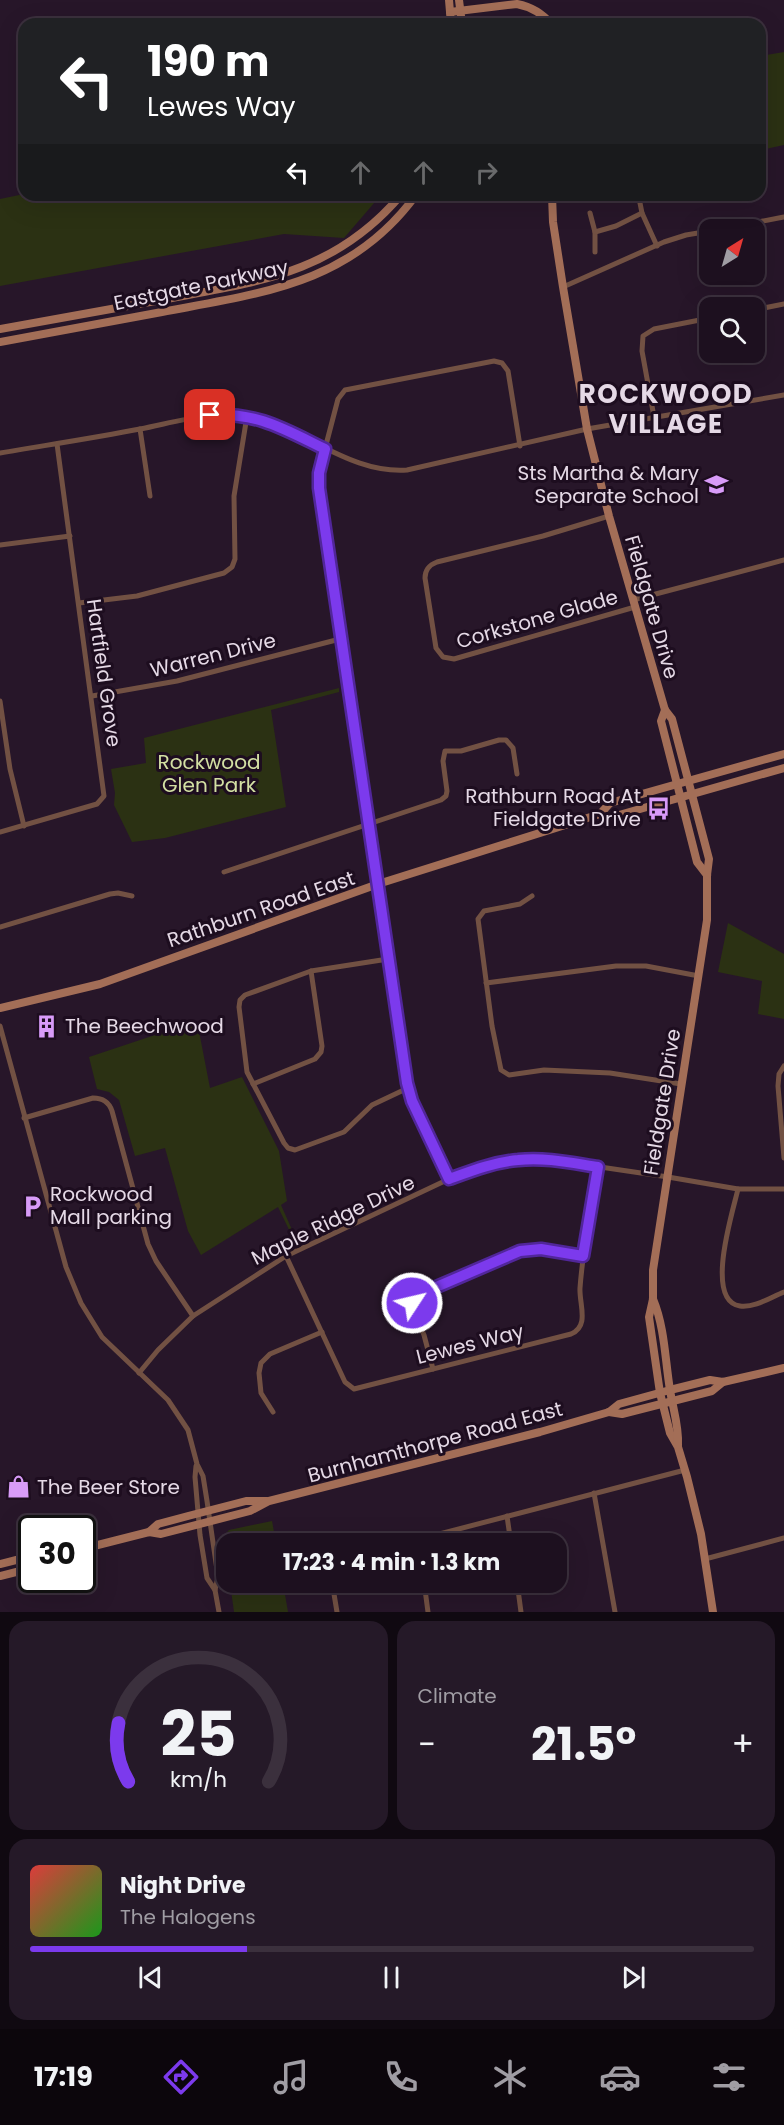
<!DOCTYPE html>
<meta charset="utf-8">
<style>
body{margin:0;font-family:Poppins,sans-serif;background:#251928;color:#f1f3f6;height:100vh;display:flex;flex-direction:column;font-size:22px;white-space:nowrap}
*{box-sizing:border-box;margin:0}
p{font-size:20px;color:#a09da4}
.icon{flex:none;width:33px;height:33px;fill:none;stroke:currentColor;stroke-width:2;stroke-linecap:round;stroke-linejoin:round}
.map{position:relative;height:1612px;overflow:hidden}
.details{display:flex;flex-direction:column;gap:9px;padding:9px;background:#100911;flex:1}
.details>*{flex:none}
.guide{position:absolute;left:18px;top:18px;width:748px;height:183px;border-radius:18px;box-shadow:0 6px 24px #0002,0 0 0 2px #3b303d;background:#202124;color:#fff;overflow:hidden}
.needle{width:39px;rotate:37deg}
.controls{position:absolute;left:699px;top:219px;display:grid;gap:12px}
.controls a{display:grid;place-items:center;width:66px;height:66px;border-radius:12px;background:#1d101f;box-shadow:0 6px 24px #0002,0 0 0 2px #3b303d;font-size:30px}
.speed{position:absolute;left:18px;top:1515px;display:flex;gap:12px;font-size:30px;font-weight:700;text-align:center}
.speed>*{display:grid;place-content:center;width:78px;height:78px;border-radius:50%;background:#1d101f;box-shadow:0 6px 24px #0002,0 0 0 2px #3b303d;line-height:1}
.speed .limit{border:3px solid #111;border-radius:9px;background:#fff;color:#111}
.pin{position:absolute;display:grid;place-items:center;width:51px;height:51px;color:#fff;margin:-26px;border-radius:12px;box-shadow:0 3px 9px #0006}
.me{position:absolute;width:66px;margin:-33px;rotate:55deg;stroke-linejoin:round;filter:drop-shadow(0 0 4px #0008)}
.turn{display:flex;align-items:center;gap:21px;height:126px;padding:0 30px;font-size:27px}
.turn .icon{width:78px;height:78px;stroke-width:2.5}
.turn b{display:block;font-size:42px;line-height:51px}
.lanes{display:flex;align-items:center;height:57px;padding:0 30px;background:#0003;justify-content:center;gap:30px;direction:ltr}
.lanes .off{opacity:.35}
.big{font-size:45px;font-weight:700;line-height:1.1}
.details .widget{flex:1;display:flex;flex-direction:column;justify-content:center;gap:9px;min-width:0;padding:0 21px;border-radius:18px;background:#251928}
.details .dial{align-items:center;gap:0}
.dial svg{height:156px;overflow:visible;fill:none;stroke:#3b303d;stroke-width:7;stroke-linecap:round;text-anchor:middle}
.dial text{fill:#f1f3f6;stroke:none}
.song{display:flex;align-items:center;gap:18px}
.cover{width:72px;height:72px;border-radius:9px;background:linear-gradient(135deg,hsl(0 70% 55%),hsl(120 70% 35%))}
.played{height:6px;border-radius:3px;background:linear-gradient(90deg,#7c3aed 30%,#3b303d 30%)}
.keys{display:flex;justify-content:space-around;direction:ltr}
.heat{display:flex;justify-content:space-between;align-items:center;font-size:33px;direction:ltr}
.details .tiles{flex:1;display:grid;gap:9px;grid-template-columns:1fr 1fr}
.widget:last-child{grid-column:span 2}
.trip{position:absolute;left:216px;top:1533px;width:351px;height:60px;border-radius:18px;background:#1d101f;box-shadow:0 6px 24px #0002,0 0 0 2px #3b303d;font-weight:700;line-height:60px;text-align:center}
.menu{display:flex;height:96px;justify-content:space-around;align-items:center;background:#0c060c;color:#a09da4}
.menu .icon{width:42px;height:42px}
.menu .current{color:#7c3aed}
.menu b{font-size:27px;color:#f1f3f6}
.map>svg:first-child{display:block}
.green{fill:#2b3113}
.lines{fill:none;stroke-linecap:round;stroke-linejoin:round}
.street{stroke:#725143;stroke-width:5}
.secondary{stroke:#a36e57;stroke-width:8}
.route-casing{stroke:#51269a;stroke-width:15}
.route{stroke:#7c3aed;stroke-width:10}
.labels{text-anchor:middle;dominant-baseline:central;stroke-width:6;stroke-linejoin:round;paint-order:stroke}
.street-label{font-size:20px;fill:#e5d9e6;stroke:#1d0d1f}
.poi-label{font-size:20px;fill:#e5d9e6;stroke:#1d0d1f;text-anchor:start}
.park-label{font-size:20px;fill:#d3e0a3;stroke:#1d0d1f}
.district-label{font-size:26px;font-weight:bold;letter-spacing:1.5px;fill:#e5d9e6;stroke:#1d0d1f}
</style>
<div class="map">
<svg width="784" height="1612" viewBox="0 0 784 1612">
<rect width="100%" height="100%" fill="#271629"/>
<g class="green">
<path d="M784,52v93l-23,5v-94z"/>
<path d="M24,194v1h357l-37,43 -60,-4 -284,52v-87z"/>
<path d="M339,688v4l-68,18 15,97 -121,31 -33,4 -18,-37 1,-12 -4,-24 35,-6 -2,-25z"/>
<path d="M728,923l56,31v65l-26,-5 4,-33 -44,-9z"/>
<path d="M197,1021l13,67 32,-11 37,74 8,50 -6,4 16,36 -2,1 -17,-35 -77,48 -13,-24 -23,-83 -30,8 -16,-56 -10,-8 -12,-3 -8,-32z"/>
<path d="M272,1521l4,22 -50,1v16l-3,-23 6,-7z"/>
<path d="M230,1583h53l5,29h-54z"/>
</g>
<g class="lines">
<g class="street">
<path d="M639,198l3,15 15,33"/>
<path d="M590,213l5,19v20"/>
<path d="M717,230l67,-13"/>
<path d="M595,232l21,-6 26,-13"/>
<path d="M563,287l101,-45 22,-7 24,-4"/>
<path d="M754,310l30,-6"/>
<path d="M654,417l-12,-66 1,-15 11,-7 56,-11"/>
<path d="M140,429l10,67"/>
<path d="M0,453c47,-8 94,-15 140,-24 36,-7 72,-19 108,-12 56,10 100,57 159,53l180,-41 197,-34"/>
<path d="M609,516l-66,20 -106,26c-8,3 -12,8 -12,16l11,70 7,9 11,2 181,-52"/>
<path d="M0,545l70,-9"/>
<path d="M633,600l151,-40"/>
<path d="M79,603l58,-7 87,-23 8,-6 3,-8 -1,-63 13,-80"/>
<path d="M92,696l85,-15 163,-42"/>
<path d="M0,701l10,68 14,57"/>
<path d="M0,832l97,-28 7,-8 -47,-352"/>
<path d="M224,872l217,-72 5,-4 1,-5 -4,-30 2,-10h16l38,-11h7l7,8 4,26"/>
<path d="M532,896l-12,8 -36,7 -6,8 14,107 9,44 8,5 35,-5 66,3 71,11"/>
<path d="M0,927l110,-33 8,-1 14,3"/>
<path d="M388,959l-77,12 -66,24 -5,5 -1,7 8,65 37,71 4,5 7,2 49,-18 28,-27 36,-17"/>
<path d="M486,983l130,-17h30l53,10"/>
<path d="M0,1026l66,241 15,36 21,34 66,63 20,30 9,34 6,12 4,25 11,76 -3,13"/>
<path d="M784,1066l-5,8 -1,12 6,72"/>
<path d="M253,1084l62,-25 6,-7 1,-6 -11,-75"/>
<path d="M24,1118l69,-20c10,0 16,4 19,13l36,133 8,17 37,55"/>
<path d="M449,1179l-37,-78 -5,-18 -88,-595 2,-24 17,-65 7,-9 149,-29 8,2 6,8 12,75"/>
<path d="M738,1189c-5,22 -34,112 2,117 15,2 31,-9 44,-14"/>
<path d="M286,1256l59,126 9,7 217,-55c19,-8 8,-30 9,-46 3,-41 11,-81 18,-121"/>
<path d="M433,1369l-9,-34 -12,-28 1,-7 5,-5 102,-45 21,-1 42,7"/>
<path d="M139,1373l19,-23 35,-34 93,-60 163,-77 37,-13 32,-6 28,-1 122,18 70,12h46"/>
<path d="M273,1412l-12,-19 -2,-20 2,-10 9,-9 52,-22"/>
<path d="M196,1466l-1,11 5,58 7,43 8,12 4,22"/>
<path d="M594,1493l21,119"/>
<path d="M507,1516l4,28"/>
<path d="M401,1544l284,-74"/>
<path d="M705,1559l79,-21"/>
<path d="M332,1582l5,30"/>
<path d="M424,1582l4,30"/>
<path d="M517,1582l4,30"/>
</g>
<g class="secondary">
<path d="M449,0l2,24"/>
<path d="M459,0l3,24"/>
<path d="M450,12l67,-8c15,3 25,9 34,20"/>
<path d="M552,195l1,27 10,65 24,142 22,87 56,194 7,9 37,140 -2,16v45l-54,350v29l-4,18 11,76 10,40 8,14 9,30 14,57 12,78"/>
<path d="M0,329c54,-10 108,-19 161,-29 96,-18 173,-26 240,-105"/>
<path d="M0,342c54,-10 108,-20 162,-30 100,-19 189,-28 254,-117"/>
<path d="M665,710l-4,11 36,141 10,13"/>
<path d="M600,814l12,3 172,-49"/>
<path d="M0,1008l100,-24 278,-100 222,-70 10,-11 174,-49"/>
<path d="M653,1299c12,29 12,61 17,91 3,19 9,36 8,55"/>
<path d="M609,1412l13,2 90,-23 11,-9"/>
<path d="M149,1532l9,-8 30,-8 58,-15h21"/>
<path d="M82,1549l67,-17 12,2 89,-23 19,-10 271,-69 69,-20 10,-8 51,-14 40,-10 13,2 61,-14"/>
<path d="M0,1564l32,-8"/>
<path d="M0,1576l32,-8"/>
</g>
</g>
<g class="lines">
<defs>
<path id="route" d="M210,415c47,-3 74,14 115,34l-6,24v15l88,595 5,18 37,78c22,-8 45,-17 69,-19 27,-3 54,3 80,7l-15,89 -42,-7 -21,2 -100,43 -5,4 -3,5"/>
</defs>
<use href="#route" class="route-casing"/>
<use href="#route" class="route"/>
</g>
<defs>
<symbol id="school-bare" viewBox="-9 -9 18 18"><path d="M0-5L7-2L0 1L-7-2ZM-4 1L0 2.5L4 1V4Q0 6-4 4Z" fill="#d89bf8" stroke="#1d0d1f" stroke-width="2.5" paint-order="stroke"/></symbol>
<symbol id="bus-bare" viewBox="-9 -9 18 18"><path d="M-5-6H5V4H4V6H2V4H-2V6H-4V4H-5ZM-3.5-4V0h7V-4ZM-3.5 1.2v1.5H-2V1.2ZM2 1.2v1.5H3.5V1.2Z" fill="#d89bf8" stroke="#1d0d1f" stroke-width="2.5" paint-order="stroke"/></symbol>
<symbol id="building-bare" viewBox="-9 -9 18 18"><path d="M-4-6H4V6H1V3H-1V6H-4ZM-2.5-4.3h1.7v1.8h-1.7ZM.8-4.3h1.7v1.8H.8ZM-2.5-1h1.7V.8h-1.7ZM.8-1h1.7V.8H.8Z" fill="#d89bf8" stroke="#1d0d1f" stroke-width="2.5" paint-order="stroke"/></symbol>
<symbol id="parking-bare" viewBox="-9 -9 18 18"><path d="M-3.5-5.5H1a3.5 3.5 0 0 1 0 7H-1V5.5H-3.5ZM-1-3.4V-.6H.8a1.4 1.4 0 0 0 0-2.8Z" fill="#d89bf8" stroke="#1d0d1f" stroke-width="2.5" paint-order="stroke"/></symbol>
<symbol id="shop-bare" viewBox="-9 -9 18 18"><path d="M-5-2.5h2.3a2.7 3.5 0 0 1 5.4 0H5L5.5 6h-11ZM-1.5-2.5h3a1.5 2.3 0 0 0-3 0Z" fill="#d89bf8" stroke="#1d0d1f" stroke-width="2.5" paint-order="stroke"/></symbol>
</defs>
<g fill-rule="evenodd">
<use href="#school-bare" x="700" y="468" width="33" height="33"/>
<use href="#bus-bare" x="642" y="792" width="33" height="33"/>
<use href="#building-bare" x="30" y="1010" width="33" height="33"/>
<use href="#parking-bare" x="16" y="1190" width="33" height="33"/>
<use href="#shop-bare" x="2" y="1470" width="33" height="33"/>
</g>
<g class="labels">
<g class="street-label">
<text transform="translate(201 285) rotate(-12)">Eastgate Parkway</text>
<text transform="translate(652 607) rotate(74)">Fieldgate Drive</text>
<text transform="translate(537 619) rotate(-16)">Corkstone Glade</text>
<text transform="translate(213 655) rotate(-14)">Warren Drive</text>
<text transform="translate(104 673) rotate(82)">Hartfield Grove</text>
<text transform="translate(261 909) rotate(-19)">Rathburn Road East</text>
<text transform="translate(662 1102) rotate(-81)">Fieldgate Drive</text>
<text transform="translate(333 1220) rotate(-26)">Maple Ridge Drive</text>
<text transform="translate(470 1344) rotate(-14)">Lewes Way</text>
<text transform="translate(435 1442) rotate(-15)">Burnhamthorpe Road East</text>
</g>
<g class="poi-label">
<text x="699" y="473" text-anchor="end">Sts Martha &amp; Mary<tspan x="699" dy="23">Separate School</tspan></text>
<text x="641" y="796" text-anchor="end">Rathburn Road At<tspan x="641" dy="23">Fieldgate Drive</tspan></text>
<text x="65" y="1026">The Beechwood</text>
<text x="50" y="1194">Rockwood<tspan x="50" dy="23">Mall parking</tspan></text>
<text x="37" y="1487">The Beer Store</text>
</g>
<g class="park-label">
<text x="209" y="762">Rockwood<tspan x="209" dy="23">Glen Park</tspan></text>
</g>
<g class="district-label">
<text x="666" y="394">ROCKWOOD<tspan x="666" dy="30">VILLAGE</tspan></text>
</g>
</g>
</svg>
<div class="controls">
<a><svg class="needle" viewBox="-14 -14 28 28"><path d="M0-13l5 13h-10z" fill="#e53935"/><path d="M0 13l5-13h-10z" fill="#a09da4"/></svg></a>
<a><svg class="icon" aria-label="search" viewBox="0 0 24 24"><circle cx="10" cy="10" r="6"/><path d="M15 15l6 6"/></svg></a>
</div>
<div class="speed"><div class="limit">30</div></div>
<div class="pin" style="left:210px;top:415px;background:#d93025"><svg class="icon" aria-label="arrive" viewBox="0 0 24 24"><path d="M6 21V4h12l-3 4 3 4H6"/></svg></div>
<svg class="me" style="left:412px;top:1303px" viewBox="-20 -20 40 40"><circle r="17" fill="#7c3aed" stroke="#fff" stroke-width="3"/><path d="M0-11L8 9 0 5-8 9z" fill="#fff"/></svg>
<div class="trip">17:23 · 4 min · 1.3 km</div>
<div class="guide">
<div class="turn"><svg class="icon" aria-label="left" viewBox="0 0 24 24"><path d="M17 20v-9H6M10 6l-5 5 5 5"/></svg><div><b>190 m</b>Lewes Way</div></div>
<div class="lanes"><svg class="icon" aria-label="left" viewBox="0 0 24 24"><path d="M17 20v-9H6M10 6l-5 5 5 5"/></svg><svg class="icon off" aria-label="ahead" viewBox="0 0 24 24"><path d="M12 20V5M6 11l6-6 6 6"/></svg><svg class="icon off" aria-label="ahead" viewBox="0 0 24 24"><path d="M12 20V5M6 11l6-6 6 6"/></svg><svg class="icon off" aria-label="right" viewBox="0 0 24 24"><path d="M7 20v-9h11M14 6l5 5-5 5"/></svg></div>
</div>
</div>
<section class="details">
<div class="tiles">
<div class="widget dial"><svg viewBox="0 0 100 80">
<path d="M14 69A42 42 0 1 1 86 69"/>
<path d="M14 69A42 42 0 0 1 9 39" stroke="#7c3aed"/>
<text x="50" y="56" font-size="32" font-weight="700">25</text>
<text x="50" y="72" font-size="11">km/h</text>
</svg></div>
<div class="widget"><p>Climate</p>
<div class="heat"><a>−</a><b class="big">21.5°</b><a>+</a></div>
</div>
<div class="widget">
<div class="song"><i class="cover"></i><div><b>Night Drive</b><p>The Halogens</p></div></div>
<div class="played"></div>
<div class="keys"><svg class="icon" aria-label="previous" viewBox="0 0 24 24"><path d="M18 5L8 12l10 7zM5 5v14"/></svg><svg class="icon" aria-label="pause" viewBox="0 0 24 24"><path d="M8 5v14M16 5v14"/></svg><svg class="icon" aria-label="next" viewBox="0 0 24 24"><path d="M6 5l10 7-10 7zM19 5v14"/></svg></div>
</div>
</div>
</section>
<nav class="menu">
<b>17:19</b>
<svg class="icon current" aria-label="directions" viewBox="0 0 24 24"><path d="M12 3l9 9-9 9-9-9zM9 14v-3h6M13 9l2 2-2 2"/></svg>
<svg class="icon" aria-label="music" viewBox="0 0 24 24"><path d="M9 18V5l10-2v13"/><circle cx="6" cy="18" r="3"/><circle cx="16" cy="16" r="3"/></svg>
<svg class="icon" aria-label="phone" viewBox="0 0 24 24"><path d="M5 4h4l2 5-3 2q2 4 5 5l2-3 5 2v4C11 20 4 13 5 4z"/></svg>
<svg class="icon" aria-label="climate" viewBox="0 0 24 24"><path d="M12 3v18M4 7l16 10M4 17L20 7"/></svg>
<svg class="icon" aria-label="car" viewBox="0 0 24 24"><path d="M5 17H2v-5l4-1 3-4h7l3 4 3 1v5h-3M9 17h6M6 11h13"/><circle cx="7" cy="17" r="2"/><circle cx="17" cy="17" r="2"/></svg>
<svg class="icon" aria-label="filters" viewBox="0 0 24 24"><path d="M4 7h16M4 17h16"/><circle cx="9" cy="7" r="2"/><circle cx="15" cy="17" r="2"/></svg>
</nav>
